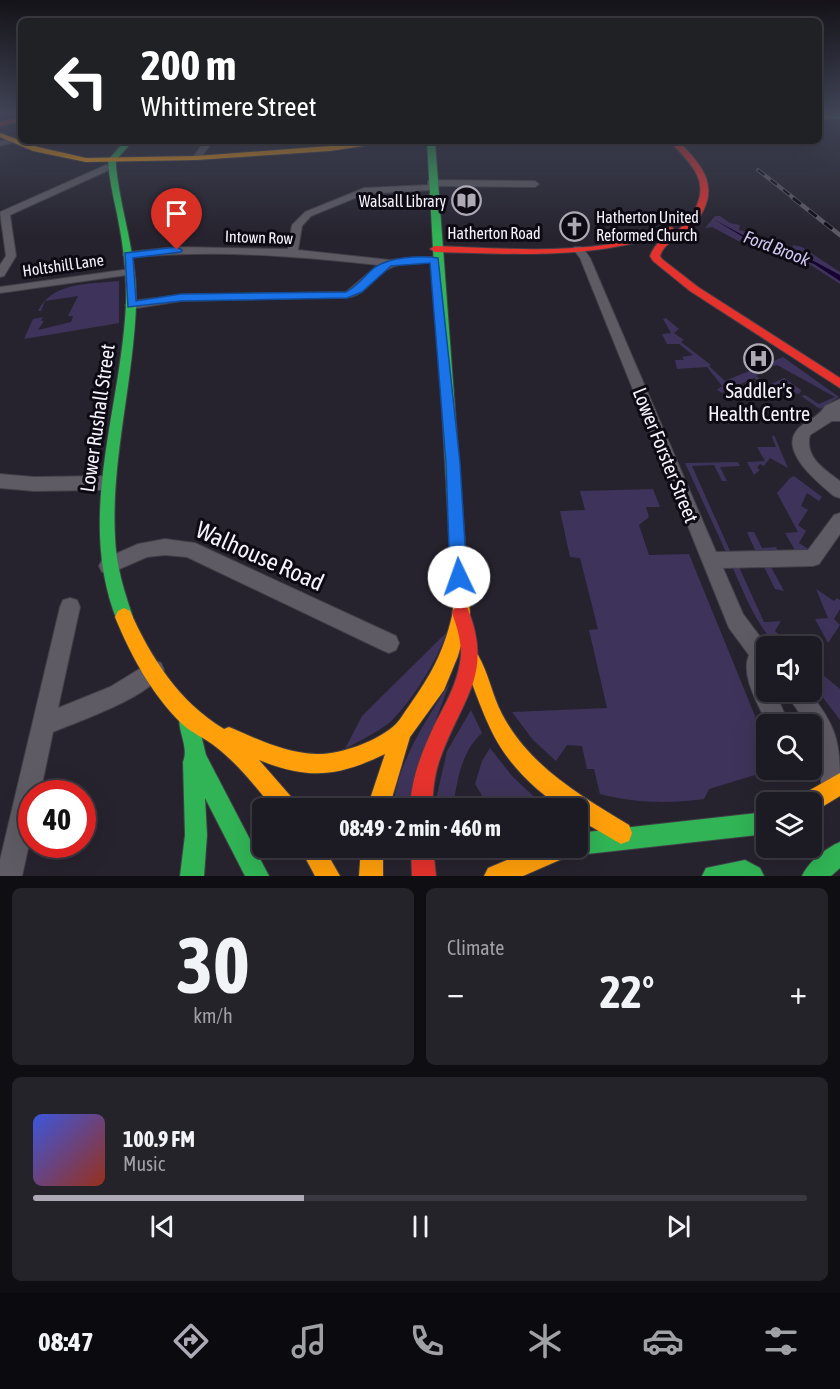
<!DOCTYPE html>
<meta charset="utf-8">
<style>
body{margin:0;font-family:"Asap Condensed",sans-serif;background:#25232a;color:#f1f3f6;height:100vh;display:flex;flex-direction:column;font-size:22px;white-space:nowrap}
*{box-sizing:border-box;margin:0}
p{font-size:20px;color:#a0a1a5}
.icon{flex:none;width:33px;height:33px;fill:none;stroke:currentColor;stroke-width:2;stroke-linecap:round;stroke-linejoin:round}
.map{position:relative;height:876px;overflow:hidden}
.sheet{display:flex;flex-direction:column;gap:12px;padding:12px;background:#0f0e13;flex:1}
.sheet>*{flex:none}
.hud{position:absolute;left:18px;top:18px;width:804px;height:126px;border-radius:9px;box-shadow:0 6px 24px #0002,0 0 0 2px #3a3840;background:#202124;color:#fff;overflow:hidden}
.tools{position:absolute;left:756px;top:636px;display:grid;gap:12px}
.tools a{display:grid;place-items:center;width:66px;height:66px;border-radius:9px;background:#1c1a22;box-shadow:0 6px 24px #0002,0 0 0 2px #3a3840;font-size:30px}
.speed{position:absolute;left:18px;top:780px;display:flex;gap:12px;font-size:30px;font-weight:700;text-align:center}
.speed>*{display:grid;place-content:center;width:78px;height:78px;border-radius:50%;background:#1c1a22;box-shadow:0 6px 24px #0002,0 0 0 2px #3a3840;line-height:1}
.speed .limit{border:9px solid #d22;background:#fff;color:#111}
.pin{position:absolute;display:grid;place-items:center;width:51px;height:51px;color:#fff;margin:-62px -26px;border-radius:50% 50% 50% 0;rotate:-45deg;box-shadow:0 0 6px #0007}
.pin .icon{rotate:45deg}
.me{position:absolute;width:66px;margin:-33px;rotate:357deg;stroke-linejoin:round;filter:drop-shadow(0 0 4px #0008)}
.turn{display:flex;align-items:center;gap:21px;height:126px;padding:0 24px;font-size:27px}
.turn .icon{width:78px;height:78px;stroke-width:2.5}
.turn b{display:block;font-size:42px;line-height:51px}
.big{font-size:45px;font-weight:700;line-height:1.1}
.sheet .tile{flex:1;display:flex;flex-direction:column;justify-content:center;gap:9px;min-width:0;padding:0 21px;border-radius:9px;background:#25232a}
.sheet .dial{align-items:center;gap:0}
.dial b{font-size:78px;line-height:1}
.song{display:flex;align-items:center;gap:18px}
.cover{width:72px;height:72px;border-radius:9px;background:linear-gradient(135deg,hsl(230 70% 55%),hsl(10 70% 35%))}
.played{height:6px;border-radius:3px;background:linear-gradient(90deg,#adaab5 35%,#3a3840 35%)}
.keys{display:flex;justify-content:space-around;direction:ltr}
.heat{display:flex;justify-content:space-between;align-items:center;font-size:33px;direction:ltr}
.sheet .tiles{flex:1;display:grid;gap:12px;grid-template-columns:1fr 1fr}
.tile:last-child{grid-column:span 2}
.trip{position:absolute;left:252px;top:798px;width:336px;height:60px;border-radius:9px;background:#1c1a22;box-shadow:0 6px 24px #0002,0 0 0 2px #3a3840;font-weight:700;line-height:60px;text-align:center}
.menu{display:flex;height:96px;justify-content:space-around;align-items:center;background:#0b0a0e;color:#a0a1a5}
.menu .icon{width:42px;height:42px}
.menu .selected{color:#adaab5}
.menu b{font-size:27px;color:#f1f3f6}
.map>svg:first-child{display:block}
.green{fill:#3e335a}
.water{fill:#170332}
.lines{fill:none;stroke-linecap:round;stroke-linejoin:round}
.street-casing{stroke:#413f47;stroke-width:2}
.fast-casing{stroke:#413f47;stroke-width:2}
.slow-casing{stroke:#413f47;stroke-width:2}
.jam-casing{stroke:#413f47;stroke-width:2}
.street{fill:#5e5b64;fill-rule:evenodd}
.fast{fill:#30b455;fill-rule:evenodd}
.slow{fill:#ff9f0a;fill-rule:evenodd}
.jam{fill:#e5322d;fill-rule:evenodd}
.rail-far1-casing{stroke:#5d5a64;stroke-width:4}
.rail-casing{stroke:#5d5a64;stroke-width:4.5}
.rail-far1{stroke:#0d0a13;stroke-width:2;stroke-dasharray:8;stroke-linecap:butt}
.rail{stroke:#0d0a13;stroke-width:3;stroke-dasharray:10;stroke-linecap:butt}
.route{fill:#1a73e8;stroke:#114b97;stroke-width:1.5}
.labels{text-anchor:middle;dominant-baseline:central;stroke-width:6;stroke-linejoin:round;paint-order:stroke}
.far-poi-label{font-size:16px;fill:#f5f3fe;stroke:#0d0a13;text-anchor:end}
.far-street-label{font-size:16px;fill:#f5f3fe;stroke:#0d0a13}
.far-water-label{font-size:18px;font-style:italic;fill:#d1c6f1;stroke:#0d0a13}
.poi-label{font-size:20px;fill:#f5f3fe;stroke:#0d0a13}
.street-label{font-size:20px;fill:#f5f3fe;stroke:#0d0a13}
.near-street-label{font-size:24px;fill:#f5f3fe;stroke:#0d0a13}
</style>
<div class="map">
<svg width="840" height="876" viewBox="0 0 840 876">
<rect width="100%" height="100%" fill="#26232e"/>
<g class="green">
<path d="M715,216h5l10,7 10,2 -1,5 9,2v3l34,7 -1,5 11,2 1,-4 9,2 38,25v12l-34,-22 -62,-18 -32,-17 -7,1z"/>
<path d="M119,281v42l-95,16 9,-20 10,-2 -2,4h3l-6,9 33,-8 2,-6h-5l10,-20 -33,5 -4,10h-3c14,-29 51,-27 81,-30z"/>
<path d="M666,318l13,11 -5,4 10,7 -3,2 30,23 -2,1 16,15 58,-24 56,40 -19,12 -19,-13 4,-1 14,9 16,-7 -58,-32 -15,4 2,2 -8,5 13,9 15,-7 17,12 -1,3 -3,1 -13,-9 -12,5 -18,-12 -32,15 -5,-3 5,-4 -15,-19 -30,2 -2,-9h9l-2,-3 11,-2 -14,-11h-12l-5,-10 9,-1 -8,-14z"/>
<path d="M774,435l14,33 -18,-10 -6,8 -4,-2 -3,4 3,2 -6,5 -7,-13 18,-1 -8,-14h19l-4,-10z"/>
<path d="M738,462l2,4 -20,1 7,14h-5l-8,-16 -22,1 38,85 25,-1 -8,-18h7l8,16 14,-1 2,5h-52l-41,-89z"/>
<path d="M794,476l28,21 -3,4 -12,-8 -6,13 7,4 -10,15 8,6 -7,12 11,7 -14,2 -11,-19 13,-1 -21,-39 13,-15z"/>
<path d="M653,489l7,18h-14l3,10 -10,8 10,30 40,-1 77,189v27h5l-62,19 -5,10c-36,5 -69,4 -104,-5l-6,-25h-7l-5,-23 -15,-1 -11,16 -23,-21 -21,-28 95,-4 -18,-78 9,-1 -18,-71 -10,-1 -10,-46 25,-1 -5,-19z"/>
<path d="M769,563l15,28 -9,-2 -12,-24 -24,2 25,55 17,-1 -6,10 16,15h-14c-22,-23 -33,-53 -46,-82z"/>
<path d="M816,589l18,12 3,-3 3,2v9l-6,10 6,6 -12,18 -13,-24 13,-1z"/>
<path d="M446,633c-8,27 -36,71 -57,90 -13,10 -30,18 -44,26l17,-33z"/>
<path d="M812,662v4l28,23v31l-28,-37z"/>
<path d="M450,682l-37,99 -4,27h-16c5,-48 32,-85 57,-126z"/>
<path d="M471,710l11,23c-21,19 -25,48 -29,75h-19l13,-57z"/>
<path d="M490,748l22,28 34,32h-51l-7,-12 -4,3 -9,-15 7,-23z"/>
</g>
<path class="water" d="M713,219l37,20 58,19 32,17v6l-26,-17 -64,-23z"/>
<g class="lines">
<defs>
<g id="street">
<path d="M11,138l3,4 -14,4v-5z"/>
<path d="M205,141h8l-14,19h-6l-1,-2z"/>
<path d="M106,165l3,1v4l-99,45 6,41 -12,20 -4,1v-12l6,-9 -6,-44z"/>
<path d="M431,180l104,1 4,3 -4,3 -100,-1 -4,4 -66,4 -54,22 -9,10 -4,24 92,10 29,-3h16l5,3 -5,3c-21,0 -42,-2 -58,14 -8,8 -14,17 -26,20l-170,4 -50,8 -6,-4 6,-4 50,-6 165,-3 32,-27c-84,-9 -166,-16 -250,-7l-5,-3 5,-3 49,-5 111,2 4,-24 13,-13 59,-24 64,-3v-4z"/>
<path d="M574,247h8l8,11 126,294 92,-2 26,-35 6,-2v21l-21,30 -6,2 -90,2 20,46 24,32 -1,46h9l14,32h-22c-8,-19 -27,-48 -18,-69l-20,-27 -149,-370 -7,-9z"/>
<path d="M130,269l4,1v4l-134,19v-6z"/>
<path d="M840,399v22h-8l-22,14c-6,22 15,35 30,46v17l-6,-2c-15,-13 -59,-47 -34,-69 9,-8 19,-10 25,-21z"/>
<path d="M0,474l34,3 71,-1 6,2 2,5 -2,5 -6,2 -71,1 -34,-3z"/>
<path d="M165,539l30,4 201,93 3,7 -3,7 -7,3 -7,-3 -195,-93 -22,-2 -18,2 -39,17 -6,-2 -3,-6 3,-6 36,-16z"/>
<path d="M70,598l7,2 3,7 -22,101 52,-21 44,-27 7,3 3,7c-11,26 -85,51 -111,62l-13,62h-8v37l-10,45h-22v-16l60,-253 3,-7z"/>
<path d="M785,692h24c31,38 31,54 31,102l-7,3 -8,-4 -4,-8v-27l-9,-34h-5z"/>
</g>
<g id="fast">
<path d="M819,114l21,1v4l-21,-1z"/>
<path d="M125,141h8l-17,19v7c5,47 22,91 20,139 -3,78 -25,154 -21,231 1,28 9,54 18,80l-3,6 -6,3 -6,-3c-43,-104 3,-212 8,-319 1,-30 -3,-61 -9,-90 -4,-18 -8,-36 -9,-54z"/>
<path d="M427,141h8l32,429 -2,5 -6,3 -6,-3 -2,-5z"/>
<path d="M188,707l7,3 11,45 63,121h-24l-40,-78 2,37 -3,41h-24l5,-41 -2,-73c7,-17 -9,-35 -2,-52z"/>
<path d="M766,812v22l-188,21 -8,-3 -2,-4h10v-15z"/>
<path d="M840,842v26l-9,8h-29c6,-14 24,-28 38,-34z"/>
<path d="M745,860l15,8 4,8h-62l4,-8z"/>
</g>
<g id="slow">
<path d="M0,133l38,14 48,11 110,-2 201,-15 -67,10 -134,9 -110,2 -53,-11 -33,-14z"/>
<path d="M459,562l6,3 2,5 3,43 -12,43 -14,34 -34,47 -21,71h-22l18,-54c-48,23 -76,26 -126,6l35,40 3,8h-24c-17,-21 -35,-44 -57,-61 -11,-9 -25,-14 -35,-24 -30,-30 -50,-67 -66,-106l3,-6 6,-3 6,3c21,47 49,91 94,118l5,-2c28,12 56,26 87,27 23,1 63,-13 80,-30 5,-5 9,-13 13,-18 22,-31 34,-53 43,-90 3,-14 -1,-32 -1,-46l2,-5z"/>
<path d="M472,652l6,3c11,19 14,40 24,59 27,52 79,82 127,111l3,8 -3,8 -8,3 -43,-25v-11c-20,0 -26,-7 -41,-19 -47,-42 -51,-73 -74,-128l3,-6z"/>
<path d="M840,773v23l-28,17v-11h-12l3,-8z"/>
<path d="M300,848h24l16,28h-25z"/>
<path d="M361,848h22v28h-24z"/>
<path d="M536,848h36l-3,8 -46,20h-39l4,-8z"/>
</g>
<g id="jam">
<path d="M21,117v4l-21,5v-4z"/>
<path d="M670,141h8c21,21 41,42 24,72 -4,7 -9,14 -15,19 -10,7 -23,11 -27,24l2,3 36,28 142,91v10l-150,-97 -37,-30 -3,-5c5,-14 15,-18 27,-25 9,-7 16,-15 20,-26 12,-28 -10,-44 -27,-64z"/>
<path d="M670,227l3,1v4c-80,28 -155,22 -238,20l-5,-3 5,-3c59,2 118,7 177,-2 20,-4 38,-11 58,-17z"/>
<path d="M461,604l6,3c28,68 -6,92 -27,152 -6,16 -7,33 -8,49h-22c1,-28 11,-54 23,-80 12,-24 26,-46 28,-74 0,-14 -4,-28 -9,-41l3,-6z"/>
<path d="M411,848h22l3,28h-24z"/>
</g>
</defs>
<use href="#street" class="street-casing"/>
<use href="#fast" class="fast-casing"/>
<use href="#slow" class="slow-casing"/>
<use href="#jam" class="jam-casing"/>
<use href="#street" class="street"/>
<use href="#fast" class="fast"/>
<use href="#slow" class="slow"/>
<use href="#jam" class="jam"/>
<defs>
<path id="rail-far1" d="M758,170l37,29"/>
<path id="rail" d="M793,198l47,37"/>
</defs>
<use href="#rail-far1" class="rail-far1-casing"/>
<use href="#rail" class="rail-casing"/>
<use href="#rail-far1" class="rail-far1"/>
<use href="#rail" class="rail"/>
</g>
<linearGradient id="sky" x2="0" y2="1"><stop stop-color="#151319"/><stop offset="0.48" stop-color="#414557"/><stop offset="1" stop-color="#414557" stop-opacity="0"/></linearGradient>
<rect width="840" height="236" fill="url(#sky)"/>
<path class="route" d="M177,247l5,3 -1,2 -48,6 3,43 45,-7 165,-2c12,-6 18,-16 28,-24 15,-11 46,-13 64,-10l22,205 7,114 -2,5 -6,3 -6,-3 -3,-5 -4,-114 -16,-200 -39,3 -29,26 -15,6 -166,3 -53,6 -3,-54z"/>
<defs>
<symbol id="library-ring" viewBox="-11 -11 22 22"><circle r="9.5" fill="#0d0a13" stroke="#adaab5" stroke-width="1.5"/><path d="M-6-4Q-3-5.5-.7-3.5V5Q-3 3-6 4ZM6-4Q3-5.5 .7-3.5V5Q3 3 6 4Z" fill="#adaab5"/></symbol>
<symbol id="church-ring" viewBox="-11 -11 22 22"><circle r="9.5" fill="#0d0a13" stroke="#adaab5" stroke-width="1.5"/><path d="M-1.2-6h2.4v3.5h3.3v2.4h-3.3V6h-2.4V-.1h-3.3v-2.4h3.3Z" fill="#adaab5"/></symbol>
<symbol id="hospital-ring" viewBox="-11 -11 22 22"><circle r="9.5" fill="#0d0a13" stroke="#adaab5" stroke-width="1.5"/><path d="M-5-5h3v3.5h4V-5h3V5h-3V1.5h-4V5h-3Z" fill="#adaab5"/></symbol>
</defs>
<g fill-rule="evenodd">
<use href="#library-ring" x="450" y="184" width="33" height="33"/>
<use href="#church-ring" x="558" y="210" width="33" height="33"/>
<use href="#hospital-ring" x="742" y="342" width="33" height="33"/>
</g>
<g class="labels">
<g class="far-poi-label">
<text x="446" y="201">Walsall Library</text>
<text x="596" y="217" text-anchor="start">Hatherton United<tspan x="596" dy="18">Reformed Church</tspan></text>
</g>
<g class="far-street-label">
<text x="494" y="233">Hatherton Road</text>
<text transform="translate(259 237) rotate(2)">Intown Row</text>
<text transform="translate(63 265) rotate(-8)">Holtshill Lane</text>
</g>
<g class="far-water-label">
<text transform="translate(777 248) rotate(21)">Ford Brook</text>
</g>
<g class="poi-label">
<text x="759" y="390">Saddler's<tspan x="759" dy="23">Health Centre</tspan></text>
</g>
<g class="street-label">
<text transform="translate(97 418) rotate(-82)">Lower Rushall Street</text>
<text transform="translate(666 455) rotate(68)">Lower Forster Street</text>
</g>
<g class="near-street-label">
<text transform="translate(260 556) rotate(24)">Walhouse Road</text>
</g>
</g>
</svg>
<div class="tools">
<a><svg class="icon" aria-label="sound" viewBox="0 0 24 24"><path d="M4 9h4l5-4v14l-5-4H4zM17 9q2 3 0 6"/></svg></a>
<a><svg class="icon" aria-label="search" viewBox="0 0 24 24"><circle cx="10" cy="10" r="6"/><path d="M15 15l6 6"/></svg></a>
<a><svg class="icon" aria-label="layers" viewBox="0 0 24 24"><path d="M12 4l9 5-9 5-9-5zM3 14l9 5 9-5"/></svg></a>
</div>
<div class="speed"><div class="limit">40</div></div>
<div class="pin" style="left:177px;top:250px;background:#d93025"><svg class="icon" aria-label="arrive" viewBox="0 0 24 24"><path d="M6 21V4h12l-3 4 3 4H6"/></svg></div>
<svg class="me" style="left:459px;top:577px" viewBox="-20 -20 40 40"><circle r="19" fill="#fff"/><path d="M0-13L10 11 0 6-10 11z" fill="#1a73e8"/></svg>
<div class="trip">08:49 · 2 min · 460 m</div>
<div class="hud">
<div class="turn"><svg class="icon" aria-label="left" viewBox="0 0 24 24"><path d="M17 20v-9H6M10 6l-5 5 5 5"/></svg><div><b>200 m</b>Whittimere Street</div></div>
</div>
</div>
<section class="sheet">
<div class="tiles">
<div class="tile dial"><b>30</b><p>km/h</p></div>
<div class="tile"><p>Climate</p>
<div class="heat"><a>−</a><b class="big">22°</b><a>+</a></div>
</div>
<div class="tile">
<div class="song"><i class="cover"></i><div><b>100.9 FM</b><p>Music</p></div></div>
<div class="played"></div>
<div class="keys"><svg class="icon" aria-label="previous" viewBox="0 0 24 24"><path d="M18 5L8 12l10 7zM5 5v14"/></svg><svg class="icon" aria-label="pause" viewBox="0 0 24 24"><path d="M8 5v14M16 5v14"/></svg><svg class="icon" aria-label="next" viewBox="0 0 24 24"><path d="M6 5l10 7-10 7zM19 5v14"/></svg></div>
</div>
</div>
</section>
<nav class="menu">
<b>08:47</b>
<svg class="icon selected" aria-label="directions" viewBox="0 0 24 24"><path d="M12 3l9 9-9 9-9-9zM9 14v-3h6M13 9l2 2-2 2"/></svg>
<svg class="icon" aria-label="music" viewBox="0 0 24 24"><path d="M9 18V5l10-2v13"/><circle cx="6" cy="18" r="3"/><circle cx="16" cy="16" r="3"/></svg>
<svg class="icon" aria-label="phone" viewBox="0 0 24 24"><path d="M5 4h4l2 5-3 2q2 4 5 5l2-3 5 2v4C11 20 4 13 5 4z"/></svg>
<svg class="icon" aria-label="climate" viewBox="0 0 24 24"><path d="M12 3v18M4 7l16 10M4 17L20 7"/></svg>
<svg class="icon" aria-label="car" viewBox="0 0 24 24"><path d="M5 17H2v-5l4-1 3-4h7l3 4 3 1v5h-3M9 17h6M6 11h13"/><circle cx="7" cy="17" r="2"/><circle cx="17" cy="17" r="2"/></svg>
<svg class="icon" aria-label="filters" viewBox="0 0 24 24"><path d="M4 7h16M4 17h16"/><circle cx="9" cy="7" r="2"/><circle cx="15" cy="17" r="2"/></svg>
</nav>
